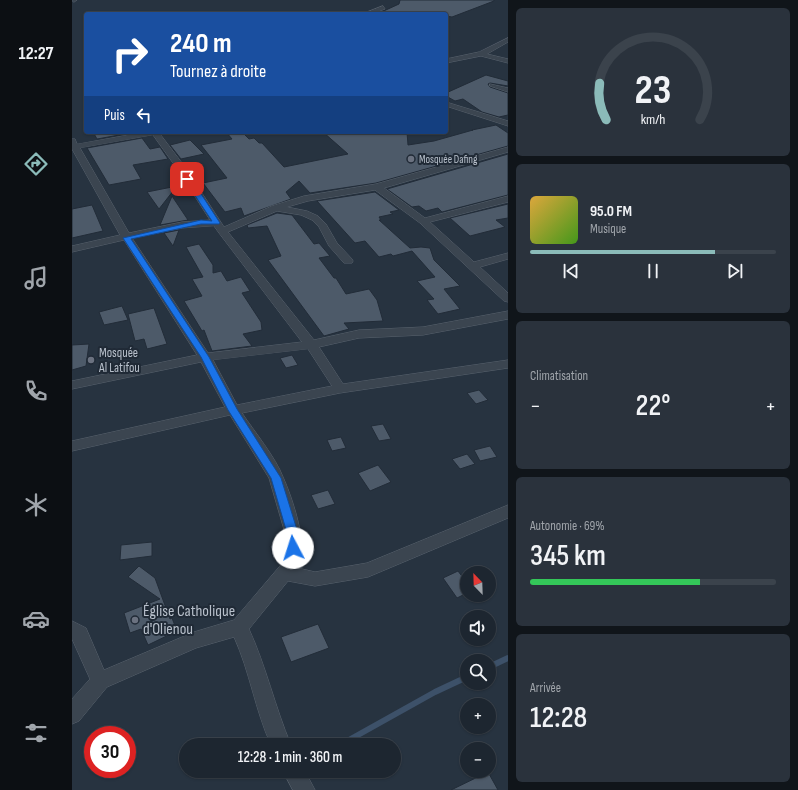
<!DOCTYPE html>
<html lang="fr">
<meta charset="utf-8">
<style>
body{margin:0;font-family:"Sofia Sans Condensed",sans-serif;background:#2a323c;color:#f1f3f6;height:100vh;display:flex;flex-direction:column;font-size:15px;white-space:nowrap}
*{box-sizing:border-box;margin:0}
p{font-size:13px;color:#a0a5ab}
.icon{flex:none;width:22px;height:22px;fill:none;stroke:currentColor;stroke-width:2;stroke-linecap:round;stroke-linejoin:round}
.map{position:relative;flex:1;overflow:hidden}
.details{display:flex;flex-direction:column;gap:8px;padding:8px;background:#10151a;width:290px}
.details>*{flex:none}
.hud{position:absolute;left:12px;top:12px;width:364px;height:122px;border-radius:4px;box-shadow:0 1px 3px #0004,0 0 0 1px #3b434c;background:#1a4fa0;color:#fff;overflow:hidden}
.needle{width:26px;rotate:337deg}
.controls{position:absolute;left:388px;top:566px;display:grid;gap:8px}
.controls a{display:grid;place-items:center;width:36px;height:36px;border-radius:50%;background:#1d2630;box-shadow:0 1px 3px #0004,0 0 0 1px #3b434c;font-size:20px}
.speed{position:absolute;left:12px;top:726px;display:flex;gap:8px;font-size:20px;font-weight:700;text-align:center}
.speed>*{display:grid;place-content:center;width:52px;height:52px;border-radius:50%;background:#1d2630;box-shadow:0 1px 3px #0004,0 0 0 1px #3b434c;line-height:1}
.speed .limit{border:6px solid #d22;background:#fff;color:#111}
.pin{position:absolute;display:grid;place-items:center;width:34px;height:34px;color:#fff;margin:-17px;border-radius:8px;box-shadow:0 2px 6px #0006}
.me{position:absolute;width:44px;margin:-22px;rotate:355deg;stroke-linejoin:round;filter:drop-shadow(0 0 3px #0008)}
.turn{display:flex;align-items:center;gap:14px;height:84px;padding:0 20px;font-size:18px}
.turn .icon{width:52px;height:52px;stroke-width:2.5}
.turn b{display:block;font-size:28px;line-height:34px}
.then{display:flex;align-items:center;height:38px;padding:0 20px;background:#0003;gap:8px;font-size:15px}
.big{font-size:30px;font-weight:600;line-height:1.1}
.details .widget{flex:1;display:flex;flex-direction:column;justify-content:center;gap:6px;min-width:0;padding:0 14px;border-radius:6px;background:#2a323c}
.details .dial{align-items:center;gap:0}
.dial svg{height:104px;overflow:visible;fill:none;stroke:#3b434c;stroke-width:7;stroke-linecap:round;text-anchor:middle}
.dial text{fill:#f1f3f6;stroke:none}
.song{display:flex;align-items:center;gap:12px}
.cover{width:48px;height:48px;border-radius:6px;background:linear-gradient(135deg,hsl(40 70% 55%),hsl(100 70% 35%))}
.played{height:4px;border-radius:2px;background:linear-gradient(90deg,#8bbbb9 75%,#3b434c 75%)}
.keys{display:flex;justify-content:space-around;direction:ltr}
.heat{display:flex;justify-content:space-between;align-items:center;font-size:22px;direction:ltr}
.charge{height:6px;border-radius:3px;background:linear-gradient(90deg,#34c759 69%,#3b434c 0)}
.trip{position:absolute;left:107px;top:738px;width:222px;height:40px;border-radius:20px;background:#1d2630;box-shadow:0 1px 3px #0004,0 0 0 1px #3b434c;font-weight:600;line-height:40px;text-align:center}
main{display:flex;flex:1;min-height:0}
.dock{display:flex;flex-direction:column;width:72px;justify-content:space-around;align-items:center;background:#0c0f13;color:#a0a5ab}
.dock .icon{width:28px;height:28px}
.dock .selected{color:#8bbbb9}
.dock b{font-size:18px;color:#f1f3f6}
.map>svg:first-child{display:block}
.lines{fill:none;stroke-linecap:round;stroke-linejoin:round}
.stream{stroke:#3d5169;stroke-width:6}
.building{fill:#4d5a69;stroke:#222c38}
.street-casing{stroke:#59636e;stroke-width:1}
.street{fill:#3b4550;fill-rule:evenodd}
.route{fill:#1a73e8;stroke:#114b97}
.worship-dot{fill:#6b7280;stroke:#202a36;stroke-width:1.5}
.labels{text-anchor:middle;dominant-baseline:central;stroke-width:4;stroke-linejoin:round;paint-order:stroke}
.far-poi-label{font-size:11px;fill:#b8c0cb;stroke:#202a36;text-anchor:start}
.poi-label{font-size:13px;fill:#b8c0cb;stroke:#202a36;text-anchor:start}
.near-poi-label{font-size:16px;fill:#b8c0cb;stroke:#202a36;text-anchor:start}
</style>
<main>
<nav class="dock">
<b>12:27</b>
<svg class="icon selected" aria-label="directions" viewBox="0 0 24 24"><path d="M12 3l9 9-9 9-9-9zM9 14v-3h6M13 9l2 2-2 2"/></svg>
<svg class="icon" aria-label="music" viewBox="0 0 24 24"><path d="M9 18V5l10-2v13"/><circle cx="6" cy="18" r="3"/><circle cx="16" cy="16" r="3"/></svg>
<svg class="icon" aria-label="phone" viewBox="0 0 24 24"><path d="M5 4h4l2 5-3 2q2 4 5 5l2-3 5 2v4C11 20 4 13 5 4z"/></svg>
<svg class="icon" aria-label="climate" viewBox="0 0 24 24"><path d="M12 3v18M4 7l16 10M4 17L20 7"/></svg>
<svg class="icon" aria-label="car" viewBox="0 0 24 24"><path d="M5 17H2v-5l4-1 3-4h7l3 4 3 1v5h-3M9 17h6M6 11h13"/><circle cx="7" cy="17" r="2"/><circle cx="17" cy="17" r="2"/></svg>
<svg class="icon" aria-label="filters" viewBox="0 0 24 24"><path d="M4 7h16M4 17h16"/><circle cx="9" cy="7" r="2"/><circle cx="15" cy="17" r="2"/></svg>
</nav>
<div class="map">
<svg width="436" height="790" viewBox="0 0 436 790">
<rect width="100%" height="100%" fill="#273340"/>
<g class="lines">
<g class="stream">
<path d="M417,667l19,-9"/>
<path d="M268,745l95,-53 32,-15"/>
</g>
</g>
<g class="building">
<path d="M328,0h94v1l-42,16 -6,-1v-2h-69l22,-10z"/>
<path d="M414,75l22,6v5l-18,-3 -2,1 2,3 18,6v22l-9,2 -17,-5 -19,-13 -8,2 -9,-5v-3z"/>
<path d="M424,125l12,8v13l-132,37 -66,10 -11,-12 -13,11 5,7 -47,17 -3,-8 -16,4 -22,-29 24,-5 -26,-33 31,-6 -6,-7h16l7,7 5,-1 5,5h3l22,24 64,-13 -25,-22h84l1,13 26,-4 39,-11h-1z"/>
<path d="M21,132h43l-39,7z"/>
<path d="M70,138l8,11 10,-2 8,12 -35,6 8,14 -32,6 -22,-37z"/>
<path d="M118,140l14,14 -23,5 -11,-14z"/>
<path d="M436,154v41l-66,17 -4,-4 -12,3 -7,-5 -7,1 -25,-18z"/>
<path d="M105,186l-18,23 -12,-17z"/>
<path d="M303,192l24,18 -9,2 3,2 -14,3 2,3h-2l31,28 11,-1 9,1 4,12 26,26 -16,3 16,20 -22,5 -11,-14 7,-1 -17,-18 18,-4 -23,-26 -19,5 -2,-2 -12,3 -14,-16 -10,2 -38,-42z"/>
<path d="M100,196l16,24 -28,5z"/>
<path d="M436,204v14l-12,2 9,7 -35,9 -20,-18z"/>
<path d="M20,205l11,26 -31,7v-29z"/>
<path d="M205,213l15,2 22,29 5,-1 11,13 -11,2 15,20h2l10,16 23,-5 8,11 6,21 -39,2 5,6 -25,7 -56,-76 13,-4 -14,-30 -19,2 -1,-3z"/>
<path d="M107,230l-6,16 -9,-13z"/>
<path d="M127,244l14,21v8l8,-2 6,10 14,-4 9,14 -8,2 19,29 1,8 -19,4 9,12 -40,5 -8,-21 -2,1 -18,-30 18,-5 -10,-17 11,-2 -17,-30z"/>
<path d="M50,306l6,14 -24,5 -5,-13z"/>
<path d="M82,308l13,36 -20,5 -3,-10 -9,2 -7,-27z"/>
<path d="M17,344l-3,22 -14,4v-25z"/>
<path d="M220,355l6,10 -12,3 -6,-10z"/>
<path d="M407,390l9,10 -12,4 -9,-11z"/>
<path d="M311,424l8,15 -12,2 -8,-15z"/>
<path d="M269,437l5,11 -14,3 -5,-11z"/>
<path d="M418,446l7,11 -17,4 -6,-11z"/>
<path d="M395,454l8,10 -15,5 -8,-10z"/>
<path d="M306,465l13,17 -21,9 -12,-18z"/>
<path d="M256,490l7,14 -17,5 -7,-14z"/>
<path d="M80,542v14l-32,4 1,-15z"/>
<path d="M212,544v11l-11,3 -3,-12z"/>
<path d="M67,566l16,12 15,41 2,-1 5,13 -29,14 -7,-16 -11,4 -6,-20 36,-14 -32,-22z"/>
<path d="M386,571l9,12v10l-10,5 -14,-20z"/>
<path d="M246,624l11,24 -38,14 -10,-25z"/>
<path d="M416,772l10,18h-47z"/>
</g>
<g class="lines">
<defs>
<g id="street">
<path d="M0,0h5l-3,2z"/>
<path d="M311,6l2,3 -14,5h-9z"/>
<path d="M436,38v4l-21,12 21,5v4l-27,-7 -35,7v-4l33,-7z"/>
<path d="M418,84l18,4v4l-18,-6z"/>
<path d="M374,102l62,19v5l-62,-20z"/>
<path d="M73,132h18l-3,2 25,33 39,60 48,-21 32,-10 72,-12 132,-37v5l-124,36 41,30 83,-22v6l-78,20 44,40 34,-9v6l-28,8 28,26v9l-4,-1 -84,-78 -45,-33 -67,11 -21,6 20,4 11,5 8,8 11,19 15,16 1,2 -1,2h-8l-15,-17 -10,-19 -7,-7 -11,-5 -24,-4 -49,21 86,108 45,-10 64,-3 85,-16v8l-85,16 -64,3 -40,9 24,37 165,-24v8l-168,25 -98,20c12,18 34,45 41,64 9,20 27,72 15,91l17,4 52,-9 141,-58v13l-140,59 -53,9 -27,-5 -39,48c17,37 26,78 42,116h-20c-16,-35 -21,-73 -37,-108l-38,11 -89,39 -28,34 -7,3v-25l18,-20 -18,-40v-18l14,7 18,42 90,-38 40,-12 51,-60v-27l-16,-55 -39,-63 -158,36v-10l153,-34 -24,-45 -129,27v-8l125,-26 -73,-115 -52,12v-6l48,-11 -48,-86v-10h3l2,5zM81,135l25,35 32,50 -28,2 -53,11 -49,-85zM142,226l5,7 83,109 -94,11 -76,-115 50,-10zM236,349l24,37 -95,19 -24,-45z"/>
<path d="M211,771h22l10,19h-22z"/>
</g>
</defs>
<use href="#street" class="street-casing"/>
<use href="#street" class="street"/>
</g>
<path class="route" d="M115,177h3l30,46 -1,1h-18l-70,15 78,118 28,52 44,69 17,55 -1,18h-8l-2,-18 -16,-55 -43,-68 -27,-53 -78,-119 78,-18 11,1 -28,-42z"/>
<g class="worship-dot">
<circle cx="339" cy="159" r="4"/>
<circle cx="19" cy="360" r="4"/>
<circle cx="63" cy="620" r="4"/>
</g>
<g class="labels">
<g class="far-poi-label">
<text x="347" y="159">Mosquée Dafing</text>
</g>
<g class="poi-label">
<text x="27" y="353">Mosquée<tspan x="27" dy="15">Al Latifou</tspan></text>
</g>
<g class="near-poi-label">
<text x="71" y="611">Église Catholique<tspan x="71" dy="18">d'Olienou</tspan></text>
</g>
</g>
</svg>
<div class="controls">
<a><svg class="needle" viewBox="-14 -14 28 28"><path d="M0-13l5 13h-10z" fill="#e53935"/><path d="M0 13l5-13h-10z" fill="#a0a5ab"/></svg></a>
<a><svg class="icon" aria-label="sound" viewBox="0 0 24 24"><path d="M4 9h4l5-4v14l-5-4H4zM17 9q2 3 0 6"/></svg></a>
<a><svg class="icon" aria-label="search" viewBox="0 0 24 24"><circle cx="10" cy="10" r="6"/><path d="M15 15l6 6"/></svg></a>
<a>+</a>
<a>−</a>
</div>
<div class="speed"><div class="limit">30</div></div>
<div class="pin" style="left:115px;top:179px;background:#d93025"><svg class="icon" aria-label="arrive" viewBox="0 0 24 24"><path d="M6 21V4h12l-3 4 3 4H6"/></svg></div>
<svg class="me" style="left:221px;top:548px" viewBox="-20 -20 40 40"><circle r="19" fill="#fff"/><path d="M0-13L10 11 0 6-10 11z" fill="#1a73e8"/></svg>
<div class="trip">12:28 · 1 min · 360 m</div>
<div class="hud">
<div class="turn"><svg class="icon" aria-label="right" viewBox="0 0 24 24"><path d="M7 20v-9h11M14 6l5 5-5 5"/></svg><div><b>240 m</b>Tournez à droite</div></div>
<div class="then">Puis<svg class="icon" aria-label="left" viewBox="0 0 24 24"><path d="M17 20v-9H6M10 6l-5 5 5 5"/></svg></div>
</div>
</div>
<section class="details">
<div class="widget dial"><svg viewBox="0 0 100 80">
<path d="M14 69A42 42 0 1 1 86 69"/>
<path d="M14 69A42 42 0 0 1 9 41" stroke="#8bbbb9"/>
<text x="50" y="56" font-size="32" font-weight="700">23</text>
<text x="50" y="72" font-size="11">km/h</text>
</svg></div>
<div class="widget">
<div class="song"><i class="cover"></i><div><b>95.0 FM</b><p>Musique</p></div></div>
<div class="played"></div>
<div class="keys"><svg class="icon" aria-label="previous" viewBox="0 0 24 24"><path d="M18 5L8 12l10 7zM5 5v14"/></svg><svg class="icon" aria-label="pause" viewBox="0 0 24 24"><path d="M8 5v14M16 5v14"/></svg><svg class="icon" aria-label="next" viewBox="0 0 24 24"><path d="M6 5l10 7-10 7zM19 5v14"/></svg></div>
</div>
<div class="widget"><p>Climatisation</p>
<div class="heat"><a>−</a><b class="big">22°</b><a>+</a></div>
</div>
<div class="widget"><p>Autonomie · 69%</p><b class="big">345 km</b><div class="charge"></div></div>
<div class="widget"><p>Arrivée</p><b class="big">12:28</b></div>
</section>
</main>
